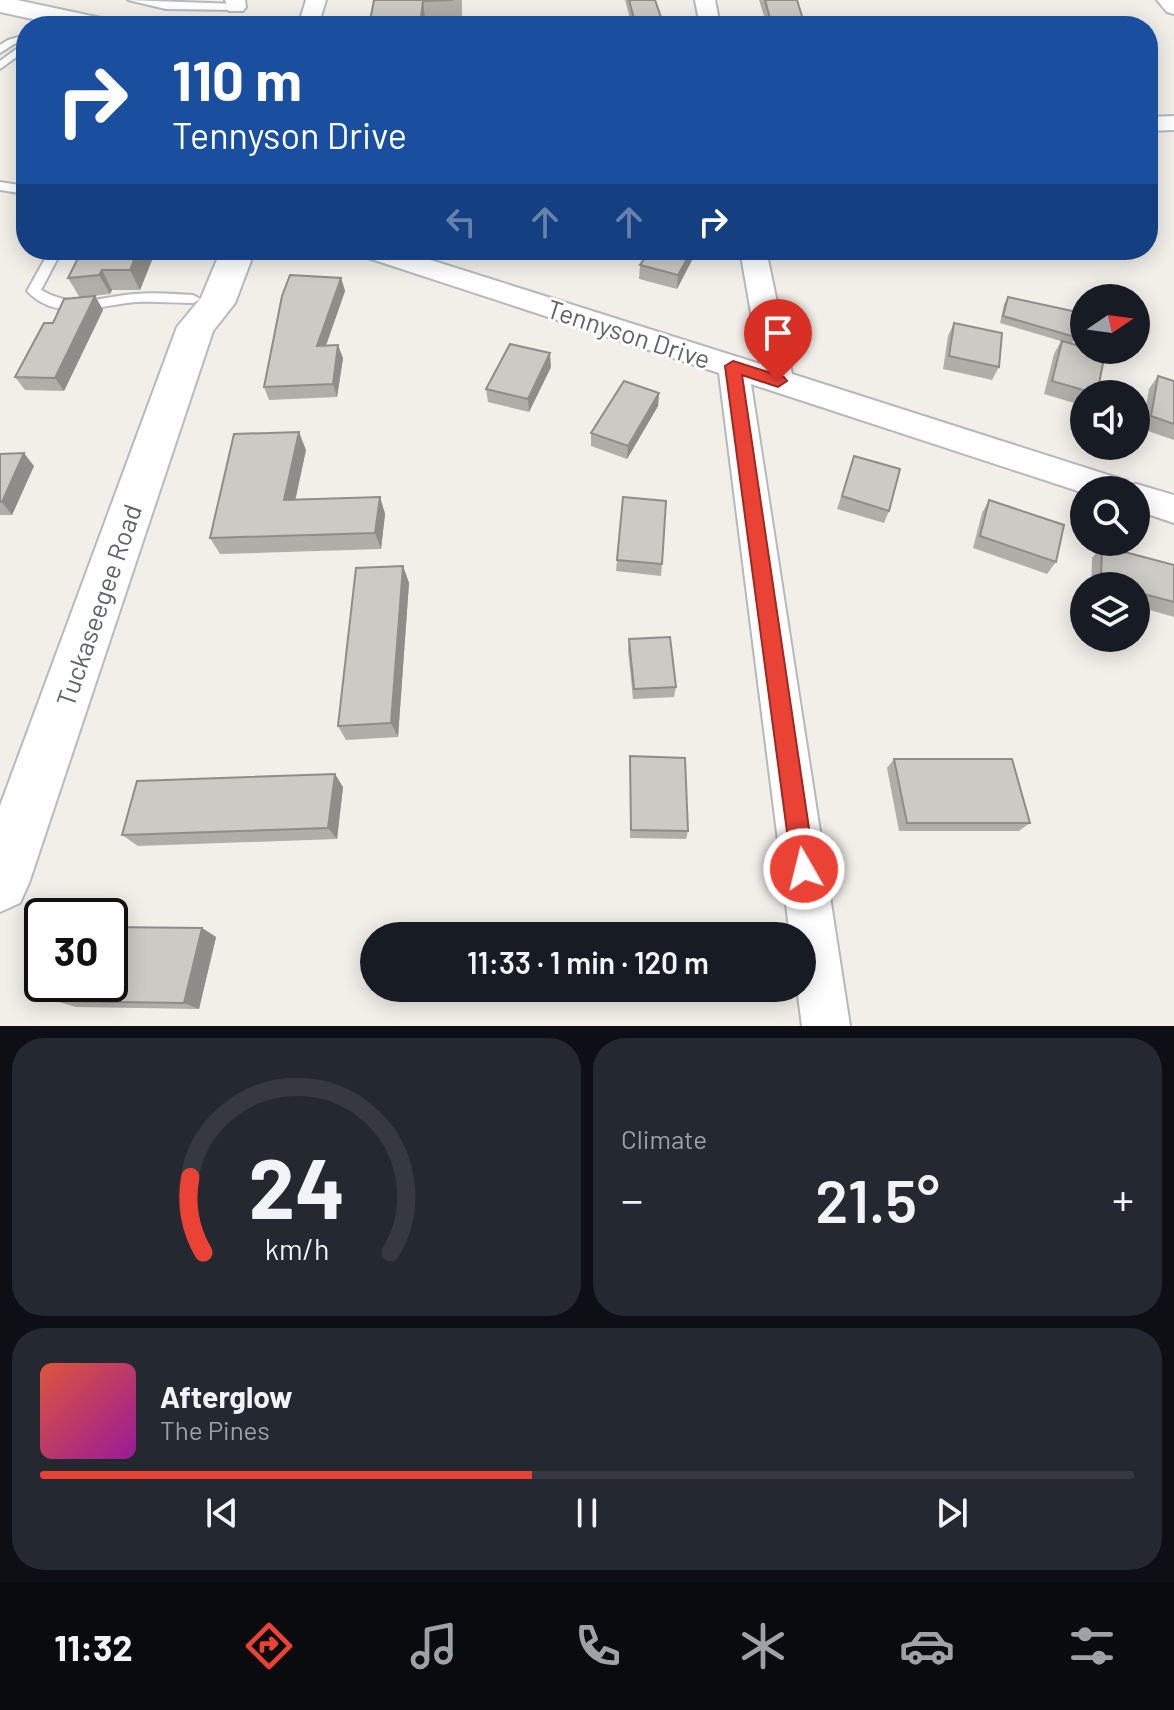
<!DOCTYPE html>
<meta charset="utf-8">
<style>
body{margin:0;font-family:Barlow,sans-serif;background:#242831;color:#f1f3f6;height:100vh;display:flex;flex-direction:column;font-size:30px;white-space:nowrap}
*{box-sizing:border-box;margin:0}
p{font-size:26px;color:#9ea1a6}
.icon{flex:none;width:44px;height:44px;fill:none;stroke:currentColor;stroke-width:2;stroke-linecap:round;stroke-linejoin:round}
.map{position:relative;height:1026px;overflow:hidden}
.sheet{display:flex;flex-direction:column;gap:12px;padding:12px;background:#0d0f14;flex:1}
.sheet>*{flex:none}
.hud{position:absolute;left:16px;top:16px;width:1142px;height:244px;border-radius:32px;box-shadow:0 4px 20px #0003;background:#1a4fa0;color:#fff;overflow:hidden}
.needle{width:52px;rotate:77deg}
.fabs{position:absolute;left:1070px;top:284px;display:grid;gap:16px}
.fabs a{display:grid;place-items:center;width:80px;height:80px;border-radius:50%;background:#171b24;box-shadow:0 4px 20px #0003;font-size:40px}
.speed{position:absolute;left:24px;top:898px;display:flex;gap:16px;font-size:40px;font-weight:700;text-align:center}
.speed>*{display:grid;place-content:center;width:104px;height:104px;border-radius:50%;background:#171b24;box-shadow:0 4px 20px #0003;line-height:1}
.speed .limit{border:4px solid #111;border-radius:12px;background:#fff;color:#111}
.pin{position:absolute;display:grid;place-items:center;width:68px;height:68px;color:#fff;margin:-82px -34px;border-radius:50% 50% 50% 0;rotate:-45deg;box-shadow:0 0 8px #0007}
.pin .icon{rotate:45deg}
.me{position:absolute;width:88px;margin:-44px;rotate:352deg;stroke-linejoin:round;filter:drop-shadow(0 0 6px #0008)}
.turn{display:flex;align-items:center;gap:28px;height:168px;padding:0 24px;font-size:36px}
.turn .icon{width:104px;height:104px;stroke-width:2.5}
.turn b{display:block;font-size:56px;line-height:68px}
.lanes{display:flex;align-items:center;height:76px;padding:0 24px;background:#0003;justify-content:center;gap:40px;direction:ltr}
.lanes .off{opacity:.35}
.big{font-size:60px;font-weight:600;line-height:1.1}
.sheet .tile{flex:1;display:flex;flex-direction:column;justify-content:center;gap:12px;min-width:0;padding:0 28px;border-radius:32px;background:#242831}
.sheet .dial{align-items:center;gap:0}
.dial svg{height:208px;overflow:visible;fill:none;stroke:#363941;stroke-width:7;stroke-linecap:round;text-anchor:middle}
.dial text{fill:#f1f3f6;stroke:none}
.song{display:flex;align-items:center;gap:24px}
.cover{width:96px;height:96px;border-radius:12px;background:linear-gradient(135deg,hsl(10 70% 55%),hsl(300 70% 35%))}
.played{height:8px;border-radius:4px;background:linear-gradient(90deg,#ea4335 45%,#363941 45%)}
.keys{display:flex;justify-content:space-around;direction:ltr}
.heat{display:flex;justify-content:space-between;align-items:center;font-size:44px;direction:ltr}
.sheet .tiles{flex:1;display:grid;gap:12px;grid-template-columns:1fr 1fr}
.tile:last-child{grid-column:span 2}
.trip{position:absolute;left:360px;top:922px;width:456px;height:80px;border-radius:40px;background:#171b24;box-shadow:0 4px 20px #0003;font-weight:600;line-height:80px;text-align:center}
.tab-bar{display:flex;height:128px;justify-content:space-around;align-items:center;background:#090b0e;color:#9ea1a6}
.tab-bar .icon{width:56px;height:56px}
.tab-bar .active{color:#ea4335}
.tab-bar b{font-size:36px;color:#f1f3f6}
.map>svg:first-child{display:block}
.lines{fill:none;stroke-linecap:round;stroke-linejoin:round}
.service-casing{stroke:#b5b8bc;stroke-width:4}
.minor-casing{stroke:#b5b8bc;stroke-width:4}
.secondary-casing{stroke:#b6babf;stroke-width:4}
.service{fill:#fff;fill-rule:evenodd}
.minor{fill:#fff;fill-rule:evenodd}
.secondary{fill:#fff;fill-rule:evenodd}
.wall{fill:#afaea9}
.shaded-wall{fill:#8f8d8a}
.building{fill:#cccac5;stroke:#8f8d8a;stroke-width:2}
.route{fill:#ea4335;stroke:#982c22;stroke-width:2}
.labels{text-anchor:middle;dominant-baseline:central;stroke-width:6;stroke-linejoin:round;paint-order:stroke}
.street-label{font-size:26px;fill:#5f6368;stroke:#fff}
</style>
<div class="map">
<svg width="1174" height="1026" viewBox="0 0 1174 1026">
<rect width="100%" height="100%" fill="#f1efe8"/>
<g class="lines">
<defs>
<g id="service">
<path d="M128,0l108,4 5,3 -5,3 -70,-1z"/>
<path d="M26,35v6l-12,3 -14,9v-8l8,-5z"/>
<path d="M26,42v8l-26,19v-8z"/>
<path d="M0,182l26,4v8l-26,-4z"/>
<path d="M50,250h12l-21,40c35,20 58,7 94,4 19,-2 39,0 58,1l7,4 -7,4c-19,0 -38,-2 -57,-1 -37,3 -79,21 -109,-11z"/>
</g>
<g id="minor">
<path d="M225,0h20l1,7 -3,4h-14z"/>
<path d="M306,0h20l-8,26h-20z"/>
<path d="M695,0h20l5,26h-20z"/>
<path d="M1157,0h17v14l-7,-2z"/>
<path d="M1174,116v14l-26,1v-14z"/>
<path d="M358,250h41l361,114 -20,-114h26l26,124 335,107 2,5 7,-2 38,11v28l-38,-13v-20h-52v3l-333,-109 99,642h-48l-5,-38h5v-52h-12l-71,-563 -357,-117z"/>
</g>
<g id="secondary">
<path d="M0,0h17l84,18 9,2 4,6h-49l-65,-14z"/>
<path d="M221,250h34l-20,53 -22,28 -184,552 -9,20 -20,9v-106l177,-479 24,-29z"/>
</g>
</defs>
<use href="#service" class="service-casing"/>
<use href="#minor" class="minor-casing"/>
<use href="#secondary" class="secondary-casing"/>
<use href="#service" class="service"/>
<use href="#minor" class="minor"/>
<use href="#secondary" class="secondary"/>
</g>
<g class="wall">
<path d="M374,0h88v17l-37,1 -1,8h-55z"/>
<path d="M625,0h30l9,26h-32z"/>
<path d="M759,0h38l8,26h-38z"/>
<path d="M82,250h70l2,5 -14,35h-28l-2,4 -27,3 12,-1 8,14 -39,81 -39,-1 -10,-13 38,-54 27,-25 -12,-20z"/>
<path d="M650,250h43l-1,10 -15,29 -38,-10 1,-14z"/>
<path d="M341,278l4,13 -19,55 17,12 -6,39 -68,3 -5,-13z"/>
<path d="M1008,297l67,40 -3,7 25,50h-13v12l-40,-12 10,-40 7,-13 -61,-18 4,-19z"/>
<path d="M954,323l45,44 -7,13 -49,-11 5,-33z"/>
<path d="M551,367l-22,45 -41,-10 -2,-13z"/>
<path d="M1158,376l16,5v59l-32,-11 7,-40z"/>
<path d="M659,393l-1,13 -31,53 -36,-13v-13z"/>
<path d="M306,450l-11,49 85,-2 5,17 -4,35 -161,5 -10,-16z"/>
<path d="M0,454l34,12 -22,49h-12z"/>
<path d="M854,456l35,55 -5,12 -47,-14z"/>
<path d="M989,500l67,62 -9,12 -74,-26 9,-35z"/>
<path d="M1102,546l72,19v52l-38,-11v-20h-45l1,-28z"/>
<path d="M617,560l45,4 -1,12 -45,-5z"/>
<path d="M403,566l6,17 -11,154 -52,3 -8,-14z"/>
<path d="M629,639l47,48 -2,10 -41,2 -5,-49z"/>
<path d="M630,756l58,75 -2,8 -56,-1z"/>
<path d="M894,759l136,64 -11,8h-120l-12,-63z"/>
<path d="M343,787l-6,52 -199,7 -16,-11z"/>
<path d="M202,928l14,9 -17,72 -123,-2 -20,-6z"/>
</g>
<g class="shaded-wall">
<path d="M423,1l2,17 -1,8h-4z"/>
<path d="M138,250h14l2,5 -14,35 -10,-20z"/>
<path d="M692,250h1l-1,10 -15,29 1,-14z"/>
<path d="M102,270l10,20 -2,4 -11,-19z"/>
<path d="M341,278l4,13 -24,68 -4,-13z"/>
<path d="M95,296l8,14 -39,81 -9,-13z"/>
<path d="M338,345l5,13 -6,39 -4,-13z"/>
<path d="M550,353l1,14 -22,45 -1,-13z"/>
<path d="M659,393l-1,13 -31,53 1,-13z"/>
<path d="M299,432l7,18 -14,66 -8,-16z"/>
<path d="M24,453l10,13 -22,49 -10,-13z"/>
<path d="M380,497l5,17 -4,35 -6,-16z"/>
<path d="M403,566l6,17 -11,154 -7,-14z"/>
<path d="M335,774l8,13 -6,52 -9,-11z"/>
<path d="M202,928l14,9 -17,72 -15,-6z"/>
</g>
<g class="building">
<path d="M374,0h79l-30,1 -3,25h-51z"/>
<path d="M629,0h26l9,26h-28z"/>
<path d="M765,0h32l8,26h-33z"/>
<path d="M82,250h56l-8,20h-28l-3,5 -31,3z"/>
<path d="M650,250h42l-14,25 -38,-10z"/>
<path d="M290,275l51,3 -24,68 21,-1 -5,39 -69,3 18,-91z"/>
<path d="M95,296l-40,82 -40,-1 29,-54h9l11,-24z"/>
<path d="M1008,297l69,15 -2,25 -72,-21z"/>
<path d="M954,323l48,10 -3,34 -50,-11z"/>
<path d="M1062,341l22,6v3h10l11,3 -8,41 -45,-13z"/>
<path d="M510,344l40,9 -22,46 -42,-10z"/>
<path d="M1158,376l16,5v43l-23,-8z"/>
<path d="M624,381l35,12 -31,53 -37,-13z"/>
<path d="M299,432l-15,68 96,-3 -5,36 -165,5 24,-104z"/>
<path d="M24,453l-22,49h-2v-48z"/>
<path d="M854,456l46,13 -11,42 -47,-15z"/>
<path d="M623,497l43,4 -4,63 -45,-4z"/>
<path d="M989,500l75,25 -8,37 -76,-26z"/>
<path d="M1102,546l72,19v37l-38,-10v-6h-21l-14,-4z"/>
<path d="M403,566l-12,157 -53,3 18,-158z"/>
<path d="M670,637l6,50 -42,2 -5,-50z"/>
<path d="M630,756l55,2 3,73 -57,-1z"/>
<path d="M894,759h118l18,64h-123z"/>
<path d="M335,774l-7,54 -206,7 15,-54z"/>
<path d="M110,927l92,1 -18,75 -128,-2 6,-17h48z"/>
</g>
<path class="route" d="M733,361l51,16 3,4 -9,6 -36,-12 73,494 -3,8 -8,4 -9,-4 -3,-8 -67,-503z"/>
<g class="labels">
<g class="street-label">
<text transform="translate(629 333) rotate(18)">Tennyson Drive</text>
<text transform="translate(98 605) rotate(-71)">Tuckaseegee Road</text>
</g>
</g>
</svg>
<div class="fabs">
<a><svg class="needle" viewBox="-14 -14 28 28"><path d="M0-13l5 13h-10z" fill="#e53935"/><path d="M0 13l5-13h-10z" fill="#9ea1a6"/></svg></a>
<a><svg class="icon" aria-label="sound" viewBox="0 0 24 24"><path d="M4 9h4l5-4v14l-5-4H4zM17 9q2 3 0 6"/></svg></a>
<a><svg class="icon" aria-label="search" viewBox="0 0 24 24"><circle cx="10" cy="10" r="6"/><path d="M15 15l6 6"/></svg></a>
<a><svg class="icon" aria-label="layers" viewBox="0 0 24 24"><path d="M12 4l9 5-9 5-9-5zM3 14l9 5 9-5"/></svg></a>
</div>
<div class="speed"><div class="limit">30</div></div>
<div class="pin" style="left:778px;top:381px;background:#d93025"><svg class="icon" aria-label="arrive" viewBox="0 0 24 24"><path d="M6 21V4h12l-3 4 3 4H6"/></svg></div>
<svg class="me" style="left:804px;top:869px" viewBox="-20 -20 40 40"><circle r="17" fill="#ea4335" stroke="#fff" stroke-width="3"/><path d="M0-11L8 9 0 5-8 9z" fill="#fff"/></svg>
<div class="trip">11:33 · 1 min · 120 m</div>
<div class="hud">
<div class="turn"><svg class="icon" aria-label="right" viewBox="0 0 24 24"><path d="M7 20v-9h11M14 6l5 5-5 5"/></svg><div><b>110 m</b>Tennyson Drive</div></div>
<div class="lanes"><svg class="icon off" aria-label="left" viewBox="0 0 24 24"><path d="M17 20v-9H6M10 6l-5 5 5 5"/></svg><svg class="icon off" aria-label="ahead" viewBox="0 0 24 24"><path d="M12 20V5M6 11l6-6 6 6"/></svg><svg class="icon off" aria-label="ahead" viewBox="0 0 24 24"><path d="M12 20V5M6 11l6-6 6 6"/></svg><svg class="icon" aria-label="right" viewBox="0 0 24 24"><path d="M7 20v-9h11M14 6l5 5-5 5"/></svg></div>
</div>
</div>
<section class="sheet">
<div class="tiles">
<div class="tile dial"><svg viewBox="0 0 100 80">
<path d="M14 69A42 42 0 1 1 86 69"/>
<path d="M14 69A42 42 0 0 1 9 40" stroke="#ea4335"/>
<text x="50" y="56" font-size="32" font-weight="700">24</text>
<text x="50" y="72" font-size="11">km/h</text>
</svg></div>
<div class="tile"><p>Climate</p>
<div class="heat"><a>−</a><b class="big">21.5°</b><a>+</a></div>
</div>
<div class="tile">
<div class="song"><i class="cover"></i><div><b>Afterglow</b><p>The Pines</p></div></div>
<div class="played"></div>
<div class="keys"><svg class="icon" aria-label="previous" viewBox="0 0 24 24"><path d="M18 5L8 12l10 7zM5 5v14"/></svg><svg class="icon" aria-label="pause" viewBox="0 0 24 24"><path d="M8 5v14M16 5v14"/></svg><svg class="icon" aria-label="next" viewBox="0 0 24 24"><path d="M6 5l10 7-10 7zM19 5v14"/></svg></div>
</div>
</div>
</section>
<nav class="tab-bar">
<b>11:32</b>
<svg class="icon active" aria-label="directions" viewBox="0 0 24 24"><path d="M12 3l9 9-9 9-9-9zM9 14v-3h6M13 9l2 2-2 2"/></svg>
<svg class="icon" aria-label="music" viewBox="0 0 24 24"><path d="M9 18V5l10-2v13"/><circle cx="6" cy="18" r="3"/><circle cx="16" cy="16" r="3"/></svg>
<svg class="icon" aria-label="phone" viewBox="0 0 24 24"><path d="M5 4h4l2 5-3 2q2 4 5 5l2-3 5 2v4C11 20 4 13 5 4z"/></svg>
<svg class="icon" aria-label="climate" viewBox="0 0 24 24"><path d="M12 3v18M4 7l16 10M4 17L20 7"/></svg>
<svg class="icon" aria-label="car" viewBox="0 0 24 24"><path d="M5 17H2v-5l4-1 3-4h7l3 4 3 1v5h-3M9 17h6M6 11h13"/><circle cx="7" cy="17" r="2"/><circle cx="17" cy="17" r="2"/></svg>
<svg class="icon" aria-label="filters" viewBox="0 0 24 24"><path d="M4 7h16M4 17h16"/><circle cx="9" cy="7" r="2"/><circle cx="15" cy="17" r="2"/></svg>
</nav>
